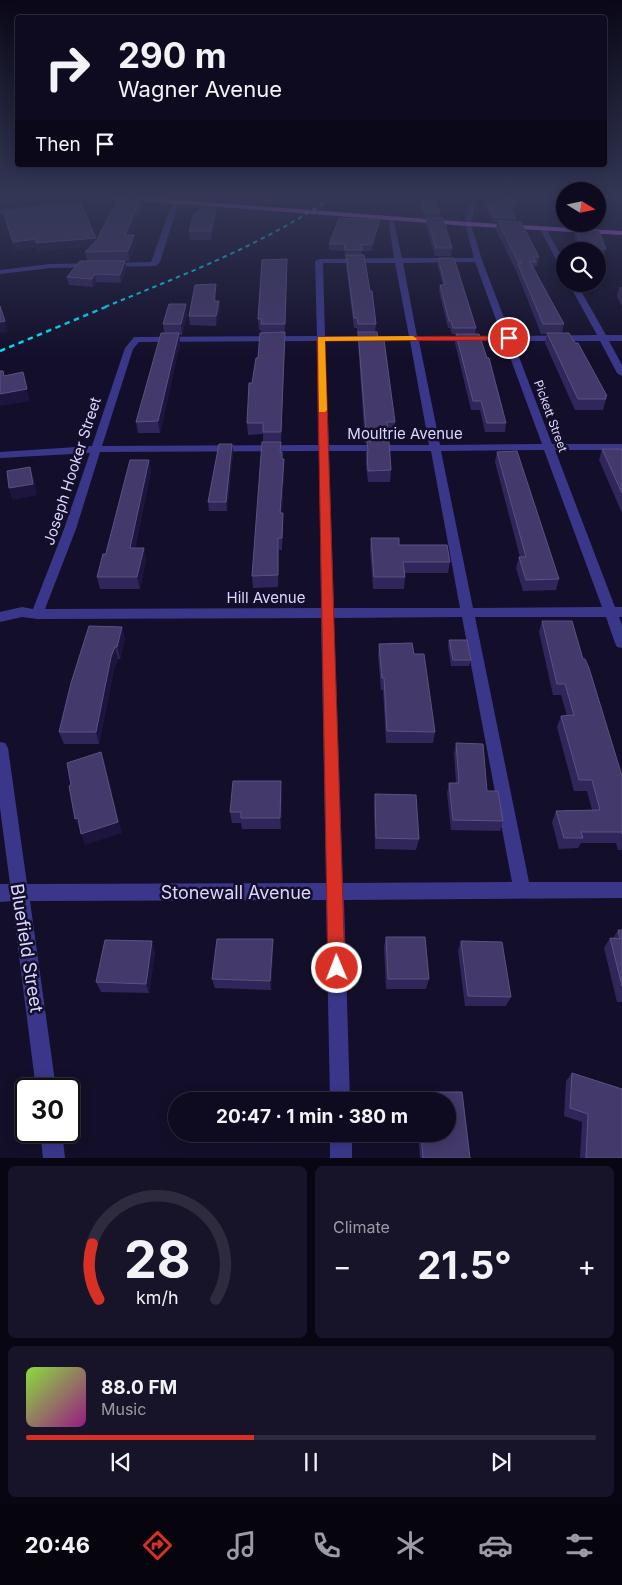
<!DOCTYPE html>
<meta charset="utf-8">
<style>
body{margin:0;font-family:Inter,sans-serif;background:#171429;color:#f1f3f6;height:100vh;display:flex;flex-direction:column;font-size:19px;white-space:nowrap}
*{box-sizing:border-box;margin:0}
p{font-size:16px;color:#9b9ba5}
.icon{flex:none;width:28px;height:28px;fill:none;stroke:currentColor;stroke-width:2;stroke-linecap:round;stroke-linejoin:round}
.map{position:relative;height:1158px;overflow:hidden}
.details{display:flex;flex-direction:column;gap:8px;padding:8px;background:#080612;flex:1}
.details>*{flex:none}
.top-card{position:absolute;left:15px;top:15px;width:592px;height:152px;border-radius:5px;box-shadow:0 2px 12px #0003,0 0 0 1px #2e2b3e;background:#0e0b20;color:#f1f3f6;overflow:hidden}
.needle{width:32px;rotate:100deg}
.fabs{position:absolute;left:556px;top:182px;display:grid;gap:10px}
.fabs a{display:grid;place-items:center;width:50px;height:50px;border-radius:50%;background:#0e0b20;box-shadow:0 2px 12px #0003,0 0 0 1px #2e2b3e;font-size:25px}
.speed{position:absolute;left:15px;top:1078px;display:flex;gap:10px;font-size:25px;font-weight:700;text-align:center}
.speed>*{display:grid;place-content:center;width:65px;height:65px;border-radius:50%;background:#0e0b20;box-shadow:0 2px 12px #0003,0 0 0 1px #2e2b3e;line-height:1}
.speed .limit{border:2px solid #111;border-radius:8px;background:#fff;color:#111}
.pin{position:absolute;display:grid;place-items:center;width:42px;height:42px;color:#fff;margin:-21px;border:2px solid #fff;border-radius:50%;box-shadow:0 1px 5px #0007}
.me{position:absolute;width:55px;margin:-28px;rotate:359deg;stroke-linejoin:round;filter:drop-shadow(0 0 4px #0008)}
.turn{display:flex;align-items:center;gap:18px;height:105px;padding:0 20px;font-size:22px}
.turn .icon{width:65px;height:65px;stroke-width:2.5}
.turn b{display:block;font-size:35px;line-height:42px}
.then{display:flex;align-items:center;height:48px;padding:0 20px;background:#0003;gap:10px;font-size:19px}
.big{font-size:38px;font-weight:700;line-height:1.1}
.details .card{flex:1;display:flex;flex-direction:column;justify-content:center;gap:8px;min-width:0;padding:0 18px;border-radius:8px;background:#171429}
.details .dial{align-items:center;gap:0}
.dial svg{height:130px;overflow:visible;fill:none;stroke:#2e2b3e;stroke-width:7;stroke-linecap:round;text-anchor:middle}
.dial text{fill:#f1f3f6;stroke:none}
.song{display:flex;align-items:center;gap:15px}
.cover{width:60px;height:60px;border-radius:8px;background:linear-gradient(135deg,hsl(90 70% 55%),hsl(310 70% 35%))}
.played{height:5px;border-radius:2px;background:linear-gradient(90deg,#d93025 40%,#2e2b3e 40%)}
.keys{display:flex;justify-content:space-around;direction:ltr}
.heat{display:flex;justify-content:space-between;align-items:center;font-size:28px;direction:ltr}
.details .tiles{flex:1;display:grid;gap:8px;grid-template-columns:1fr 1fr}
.card:last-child{grid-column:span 2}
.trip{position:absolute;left:168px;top:1092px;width:288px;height:50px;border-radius:25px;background:#0e0b20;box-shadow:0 2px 12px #0003,0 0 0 1px #2e2b3e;font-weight:700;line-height:50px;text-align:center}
.dock{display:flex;height:80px;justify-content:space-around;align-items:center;background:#06040d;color:#9b9ba5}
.dock .icon{width:35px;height:35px}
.dock .current{color:#d93025}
.dock b{font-size:22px;color:#f1f3f6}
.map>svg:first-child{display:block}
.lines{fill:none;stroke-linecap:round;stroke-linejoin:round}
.minor{fill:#3a378b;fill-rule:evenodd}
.major{fill:#c35eff;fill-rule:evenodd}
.rail-far1{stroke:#03e5ff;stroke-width:2;stroke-dasharray:4.5 4;stroke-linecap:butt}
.rail{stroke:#03e5ff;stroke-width:2.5;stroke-dasharray:5.5 4.5;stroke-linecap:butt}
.wall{fill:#312659}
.shaded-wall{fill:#1d153e}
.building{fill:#43396a;stroke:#5b5282}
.route{fill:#d93025;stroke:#8d1f18}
.slow{fill:#f59e0b}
.labels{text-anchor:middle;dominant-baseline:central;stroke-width:5;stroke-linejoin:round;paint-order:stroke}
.far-street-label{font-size:12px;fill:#dcd7ff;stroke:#130f2a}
.street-label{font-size:15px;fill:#dcd7ff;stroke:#130f2a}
.near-street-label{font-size:18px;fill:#dcd7ff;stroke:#130f2a}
</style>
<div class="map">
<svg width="622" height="1158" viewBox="0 0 622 1158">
<rect width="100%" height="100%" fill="#130f2a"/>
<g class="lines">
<g class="minor">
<path d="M0,196h30l3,2 -3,2 -30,-2z"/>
<path d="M112,196l7,1 -119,17v-4z"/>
<path d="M238,196h6l-9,11h-4l-1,-1z"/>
<path d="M471,196h6l-6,28 11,36 29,76 86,-1 -28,-51h8l29,51h16v6h-13l13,24v11l-5,-3 -17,-32h-87l39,103h70v6h-67l60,157h7v10h-3l3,8v23l-5,-1 -2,-4 -9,-26h-131l54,265h93v16l-278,2 6,201h-20l-4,-201 -296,1 26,188h-20l-24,-188 -12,1v-18h10l-10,-76v-66l5,1 3,5 19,136 299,-1 -5,-265 -284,1 -15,-2 -22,5v-10l22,-5 11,2 31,-80 26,-76 -90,5v-6l92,-6 33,-98 9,-11 183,-1 -2,-75 4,-2 75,-1 -6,-41 5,1 9,40h72l-9,-34zM475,262l27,74h-85l-14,-73zM323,263h72l14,73h-84zM317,341l1,104 -216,1 31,-97 6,-7zM325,341h85l19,104h-100zM419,341h85l38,103 -102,1zM544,450l58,157 -129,1 -32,-157zM319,451l2,157 -276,1 31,-80 24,-77zM329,451h102l29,157h-126zM462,617l50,265 -169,1 -9,-265z"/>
<path d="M176,199l3,2 -19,61 -4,4 -106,2 -50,6v-4l50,-6 101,-2 22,-61z"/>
<path d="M541,228l5,1 19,33v9l-4,-2 -21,-40z"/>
<path d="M40,1131h22l3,27h-22z"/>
<rect x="330" y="1134" width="22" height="24"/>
</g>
<path class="major" d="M100,196h23l345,26 154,9v4l-154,-9 -365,-28z"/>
<path class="rail-far1" d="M105,307c80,-33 158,-62 229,-111"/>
<path class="rail" d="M0,351l108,-45"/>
</g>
<g class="wall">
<path d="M419,196h25v4h-8l4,13 -1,5 -15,-1 -5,-19z"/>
<path d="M524,196l-12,15 4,7 -1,4 24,35 -2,9h-2l-1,4 30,54 -2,9 45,63 -4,14h-28l-30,-67 2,-9h-6l-24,-61v-2h-1l-20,-41 1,-8h-4l-7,-14 1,-5 3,1z"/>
<path d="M144,204l-14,31h4l2,9 -7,17h-4l1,7 -5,15 -25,-1 -3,5 -24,-2 -2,-8 20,-16 -2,-9 6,-6 -53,5 -1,-4 -22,4 -11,-37 92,24v2z"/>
<path d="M216,208l1,9 -6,23h-21l-1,-9z"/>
<path d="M427,217l25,31 -1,8h-16l-9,-31z"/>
<path d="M572,224h24l-1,4 -23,-2z"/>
<path d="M379,226l-7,25h-10v4l14,69 -1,8 3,8 17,82 -1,11h-6l-1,8 4,29 -1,12h-22l-2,-19 1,-20h-2l-7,-100v-9h-1v-6h-3l-8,-63v-8h-1l-1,-6 -15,-1v-6z"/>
<path d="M576,229l30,20 -2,5 -6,-1v-2h-19l-5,-17z"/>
<path d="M438,258l38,70 -1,6h-23l-2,-6h-2l-9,-37 1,-6h3l-6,-21z"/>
<path d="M287,259l-6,184 1,16h2v12l-2,42 1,12 -1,25h-3l-1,37 -25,1 -1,-12 11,-134v-8l-15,1 -1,-12 5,-40 6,-25 3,-25v-3h-2l-1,-11z"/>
<path d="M216,284v17h3l1,9 -4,16 -26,-1 -1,-9z"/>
<path d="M619,287h3v19l-5,-9z"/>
<path d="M187,314l-5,21h-3l1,9 -20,89h-22l-2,-11 28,-89 -1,-9z"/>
<path d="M456,334l50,89 -1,9h-20l-5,-22h-9l-16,-67z"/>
<path d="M232,444l1,9 -6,58h-18l-1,-9z"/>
<path d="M602,449l20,2v62l-23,-53z"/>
<path d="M497,452l62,127 -3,11 -33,1 -7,-23 3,-11h1l-25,-95z"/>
<path d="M149,460l2,11 -16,77h9l2,12 -6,29h-40l-3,-12 9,-23z"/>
<path d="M371,538l28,7 51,17 -2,11h-44l1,4 -1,12h-31l-3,-40z"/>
<path d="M542,621l41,38 39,117v74h-4l-2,-7h-35l-3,5 -19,1 -7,-27 4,-11 36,-1 -5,-19h-13l-17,-64 4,-11h6l-6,-21h-8l-14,-63z"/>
<path d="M125,638l-5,21h-2l-4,10 -15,75h-35l-5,-12 12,-49z"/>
<path d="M449,640l22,20 -2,6h-18l-3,-20z"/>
<path d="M379,644l35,10 21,78 -2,11h-47l-3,-53h-2l-3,-34z"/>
<path d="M456,743l47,78 -3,10 -49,-1 -4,-37 2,-10h7l-2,-30z"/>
<path d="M282,792l-1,37h-39l-1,-6h-9l-2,-11z"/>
<path d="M375,794l44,45 -3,11 -41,-1 -1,-43z"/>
<path d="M618,930h4v72h-5l-13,-54 6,-10h3z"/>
<path d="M386,937l43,42 -3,10h-40l-2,-42z"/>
<path d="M461,941l50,56 -5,9h-41l-7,-55z"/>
<path d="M273,949l-2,41 -56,-2 -3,-9z"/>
<path d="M155,951l-6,42 -48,-1 -5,-10z"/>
<path d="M572,1073l50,85h-42l2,-36 -18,-6 2,-35z"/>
<path d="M418,1092h44l8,66h-50l-2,-24h28v-33h-31z"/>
</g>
<g class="shaded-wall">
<path d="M0,196h6l1,4 -6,5z"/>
<path d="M142,196l2,8 -18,40 -1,-9z"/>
<path d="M521,196h3l-14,17 1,-4z"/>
<path d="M216,208l1,9 -6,23v-9z"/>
<path d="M380,220l-1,6 -7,25v-7z"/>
<path d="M134,235l2,9 -7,17 -1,-10z"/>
<path d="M96,238l1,8 -59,5 -1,-4 -22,4 -2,-9 23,-3z"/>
<path d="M287,259v10l-2,65v-10z"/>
<path d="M125,261l1,7 -5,15 -1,-8z"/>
<path d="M95,274l1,8 -3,5 -1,-8z"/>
<path d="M216,284v9l-1,17 -1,-9z"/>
<path d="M219,301l1,9 -4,16v-10z"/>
<path d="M186,304l1,10 -5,21 -1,-11z"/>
<path d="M5,321l3,11 -8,1v-11z"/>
<path d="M285,332v11l-4,100v-11z"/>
<path d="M179,333l1,11 -20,89 -2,-12z"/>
<path d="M23,372l7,29 -30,5v-12z"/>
<path d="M232,444l1,9 -6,58 -1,-9z"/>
<path d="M284,459v12l-3,54 -1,-12z"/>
<path d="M149,460l2,11 -19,89 -2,-12z"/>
<path d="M30,467l4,11 3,17 -24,5 -4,-12z"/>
<path d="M283,513v12l-1,25v-12z"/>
<path d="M278,538l1,12 -1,37z"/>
<path d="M144,548l2,12 -6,29 -3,-12z"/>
<path d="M122,627l3,11 -5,21 -3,-12z"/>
<path d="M115,647l3,12 -4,10 -15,75 -3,-12 15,-75z"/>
<path d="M101,752l4,12 17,69 -37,12 -4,-11z"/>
<path d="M281,781l1,11 -1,37 -1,-11z"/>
<path d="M78,818l4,11 -2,1 -5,-11z"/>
<path d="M273,939v10l-2,41 -1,-9z"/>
<path d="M152,941l3,10 -6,42 -3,-9z"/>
</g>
<g class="building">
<path d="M142,196l-17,39h9l-6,16 -43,1 12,-12 20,-41z"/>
<path d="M420,196h14l6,17 -16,-1z"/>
<path d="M494,196h27l-10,13 5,9 -23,-1 -6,-14 3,1 1,-4z"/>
<path d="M81,204l15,34 -60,5v-4l-23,3 -9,-28z"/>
<path d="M205,208h11l-5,23h-22l5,-17z"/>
<path d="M427,217l16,1 9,30h-16z"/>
<path d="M339,218l41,2 -8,24 -11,1 1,5h-17l-1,-6h-15z"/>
<path d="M498,221l23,1 18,35h-6l3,5h-6l34,62h-21l-25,-60 4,-2h-4z"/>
<path d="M576,229l23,2 7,18 -25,-1z"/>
<path d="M346,255h18l6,36h2l4,33h-18l-1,-6h-3z"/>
<path d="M438,258h16l22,70h-23l-2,-7h-2l-9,-36h5z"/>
<path d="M287,259l-2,65h-24l1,-5h-4l4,-59z"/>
<path d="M80,261h45l-5,14 -25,-1 -3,5 -25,-2z"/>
<path d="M216,284l-2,17h5l-3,15h-27l6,-31z"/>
<path d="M169,304h17l-5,20h-18z"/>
<path d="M0,306l5,15 -5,1z"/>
<path d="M285,332l-4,100h-18v-9h-16l2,-40h3l4,-25h2l2,-25z"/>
<path d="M358,332h19l1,8h6l11,82h-8l1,10h-22z"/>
<path d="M161,333h18l-21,88 -22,1z"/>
<path d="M547,333h22l6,10h3l29,53h-2l1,3h-28z"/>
<path d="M456,334h23l8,24h2l17,65h-19l-6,-22h-8z"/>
<path d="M0,371h3l1,5 19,-4 4,17 -27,5z"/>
<path d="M367,441h22l2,29 -23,1 -1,-19h1z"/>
<path d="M262,442h19l-1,10h2v7h2l-4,54h3l-1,25h-4v37l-26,1z"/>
<path d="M219,444h13l-6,58h-18z"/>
<path d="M602,449h19l1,2v42z"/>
<path d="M517,451l42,128 -33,1 -7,-23h7l-29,-105z"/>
<path d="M130,460h19l-19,88h14l-7,29h-40l6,-23h3l1,-5z"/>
<path d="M30,467l3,17 -24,4 -2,-17z"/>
<path d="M371,538h28v7h48l3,17h-47l2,15h-31z"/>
<path d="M542,621h30l11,38h2l4,9 33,108v58v-2h-41l2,6h-19l-8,-27 44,-1 -8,-30h-13l-18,-64 13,-1 -9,-31h-8z"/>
<path d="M89,626l33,1 -5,20h-2l-4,10 -15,75h-37l12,-49z"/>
<path d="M449,640h18l4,20h-18z"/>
<path d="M412,643l2,11h10l11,78 -48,-1 -3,-53h-2l-3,-34z"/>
<path d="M456,743l27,1 4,47h11l5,30 -50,-1 -4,-37h10z"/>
<path d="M101,752l17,70 -37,12 -3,-16 -3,1 -6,-33 2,-1 -4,-22z"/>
<path d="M233,781h48l-1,37h-39v-6h-11z"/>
<path d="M375,794l41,1 3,44 -43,-1z"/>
<path d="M618,930h4v56l-12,-48 10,1z"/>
<path d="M386,937h39l4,42h-41z"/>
<path d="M217,939h56l-3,42 -58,-2z"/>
<path d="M105,940l47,1 -6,43 -50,-2z"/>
<path d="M461,941l41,1 9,55 -43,-1z"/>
<path d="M572,1073l50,16v69h-36l2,-44 -18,-6z"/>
<path d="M418,1092h44l8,66h-47l-2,-24h25v-33h-28z"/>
</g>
<linearGradient id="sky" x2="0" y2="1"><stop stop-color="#0a0817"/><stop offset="0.55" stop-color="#333755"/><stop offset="1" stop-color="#333755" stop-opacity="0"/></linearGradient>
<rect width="622" height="358" fill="url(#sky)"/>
<path class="route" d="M509,336l3,1v3l-187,1 20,627 -2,6 -6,2 -6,-2 -3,-6 -11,-629 4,-2z"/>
<path class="slow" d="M413,336l4,3 -1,1 -91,1 2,69 -2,2h-6l-1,-75z"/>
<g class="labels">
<g class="far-street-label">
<text transform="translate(551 416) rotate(70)">Pickett Street</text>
</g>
<g class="street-label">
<text x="405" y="433">Moultrie Avenue</text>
<text transform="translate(72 471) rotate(-72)">Joseph Hooker Street</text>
<text x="266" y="597">Hill Avenue</text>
</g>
<g class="near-street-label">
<text x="236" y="892">Stonewall Avenue</text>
<text transform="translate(27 948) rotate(81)">Bluefield Street</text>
</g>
</g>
</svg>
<div class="fabs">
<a><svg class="needle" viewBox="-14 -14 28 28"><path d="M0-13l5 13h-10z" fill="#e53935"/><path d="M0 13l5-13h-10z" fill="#9b9ba5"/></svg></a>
<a><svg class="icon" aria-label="search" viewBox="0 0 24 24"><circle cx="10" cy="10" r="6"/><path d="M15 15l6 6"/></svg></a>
</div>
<div class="speed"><div class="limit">30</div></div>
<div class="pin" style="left:509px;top:338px;background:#d93025"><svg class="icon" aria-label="arrive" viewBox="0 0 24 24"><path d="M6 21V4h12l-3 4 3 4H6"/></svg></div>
<svg class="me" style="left:337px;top:968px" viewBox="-20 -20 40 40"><circle r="17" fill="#d93025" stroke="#fff" stroke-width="3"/><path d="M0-11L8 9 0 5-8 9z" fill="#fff"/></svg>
<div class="trip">20:47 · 1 min · 380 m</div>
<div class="top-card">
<div class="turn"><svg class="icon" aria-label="right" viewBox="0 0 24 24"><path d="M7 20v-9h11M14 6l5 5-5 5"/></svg><div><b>290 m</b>Wagner Avenue</div></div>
<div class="then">Then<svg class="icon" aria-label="arrive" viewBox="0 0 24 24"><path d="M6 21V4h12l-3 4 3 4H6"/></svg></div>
</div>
</div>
<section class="details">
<div class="tiles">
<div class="card dial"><svg viewBox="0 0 100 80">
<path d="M14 69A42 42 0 1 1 86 69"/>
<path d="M14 69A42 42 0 0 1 10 35" stroke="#d93025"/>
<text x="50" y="56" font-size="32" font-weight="700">28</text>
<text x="50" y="72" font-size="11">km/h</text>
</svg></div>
<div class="card"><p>Climate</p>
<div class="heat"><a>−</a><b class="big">21.5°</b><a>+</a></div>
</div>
<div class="card">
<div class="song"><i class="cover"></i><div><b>88.0 FM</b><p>Music</p></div></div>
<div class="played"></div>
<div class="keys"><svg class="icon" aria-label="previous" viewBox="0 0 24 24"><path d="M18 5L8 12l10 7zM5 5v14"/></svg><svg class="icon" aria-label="pause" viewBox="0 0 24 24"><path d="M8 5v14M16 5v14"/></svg><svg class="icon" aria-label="next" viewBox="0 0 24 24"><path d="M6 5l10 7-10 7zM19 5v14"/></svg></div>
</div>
</div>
</section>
<nav class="dock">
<b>20:46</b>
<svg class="icon current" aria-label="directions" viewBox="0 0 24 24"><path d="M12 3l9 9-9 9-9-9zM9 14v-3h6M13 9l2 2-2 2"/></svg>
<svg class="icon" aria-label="music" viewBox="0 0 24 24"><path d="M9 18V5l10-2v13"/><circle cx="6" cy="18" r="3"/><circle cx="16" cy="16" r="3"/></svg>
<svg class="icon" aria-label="phone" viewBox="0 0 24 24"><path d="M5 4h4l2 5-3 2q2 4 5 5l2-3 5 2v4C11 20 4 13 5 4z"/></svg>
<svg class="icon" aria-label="climate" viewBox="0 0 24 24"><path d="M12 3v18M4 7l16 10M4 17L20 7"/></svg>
<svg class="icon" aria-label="car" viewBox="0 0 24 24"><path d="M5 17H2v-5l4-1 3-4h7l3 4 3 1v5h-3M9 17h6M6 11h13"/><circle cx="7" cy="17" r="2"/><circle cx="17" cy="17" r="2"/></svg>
<svg class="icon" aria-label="filters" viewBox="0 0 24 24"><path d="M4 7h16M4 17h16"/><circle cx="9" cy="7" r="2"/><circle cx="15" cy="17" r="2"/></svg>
</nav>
